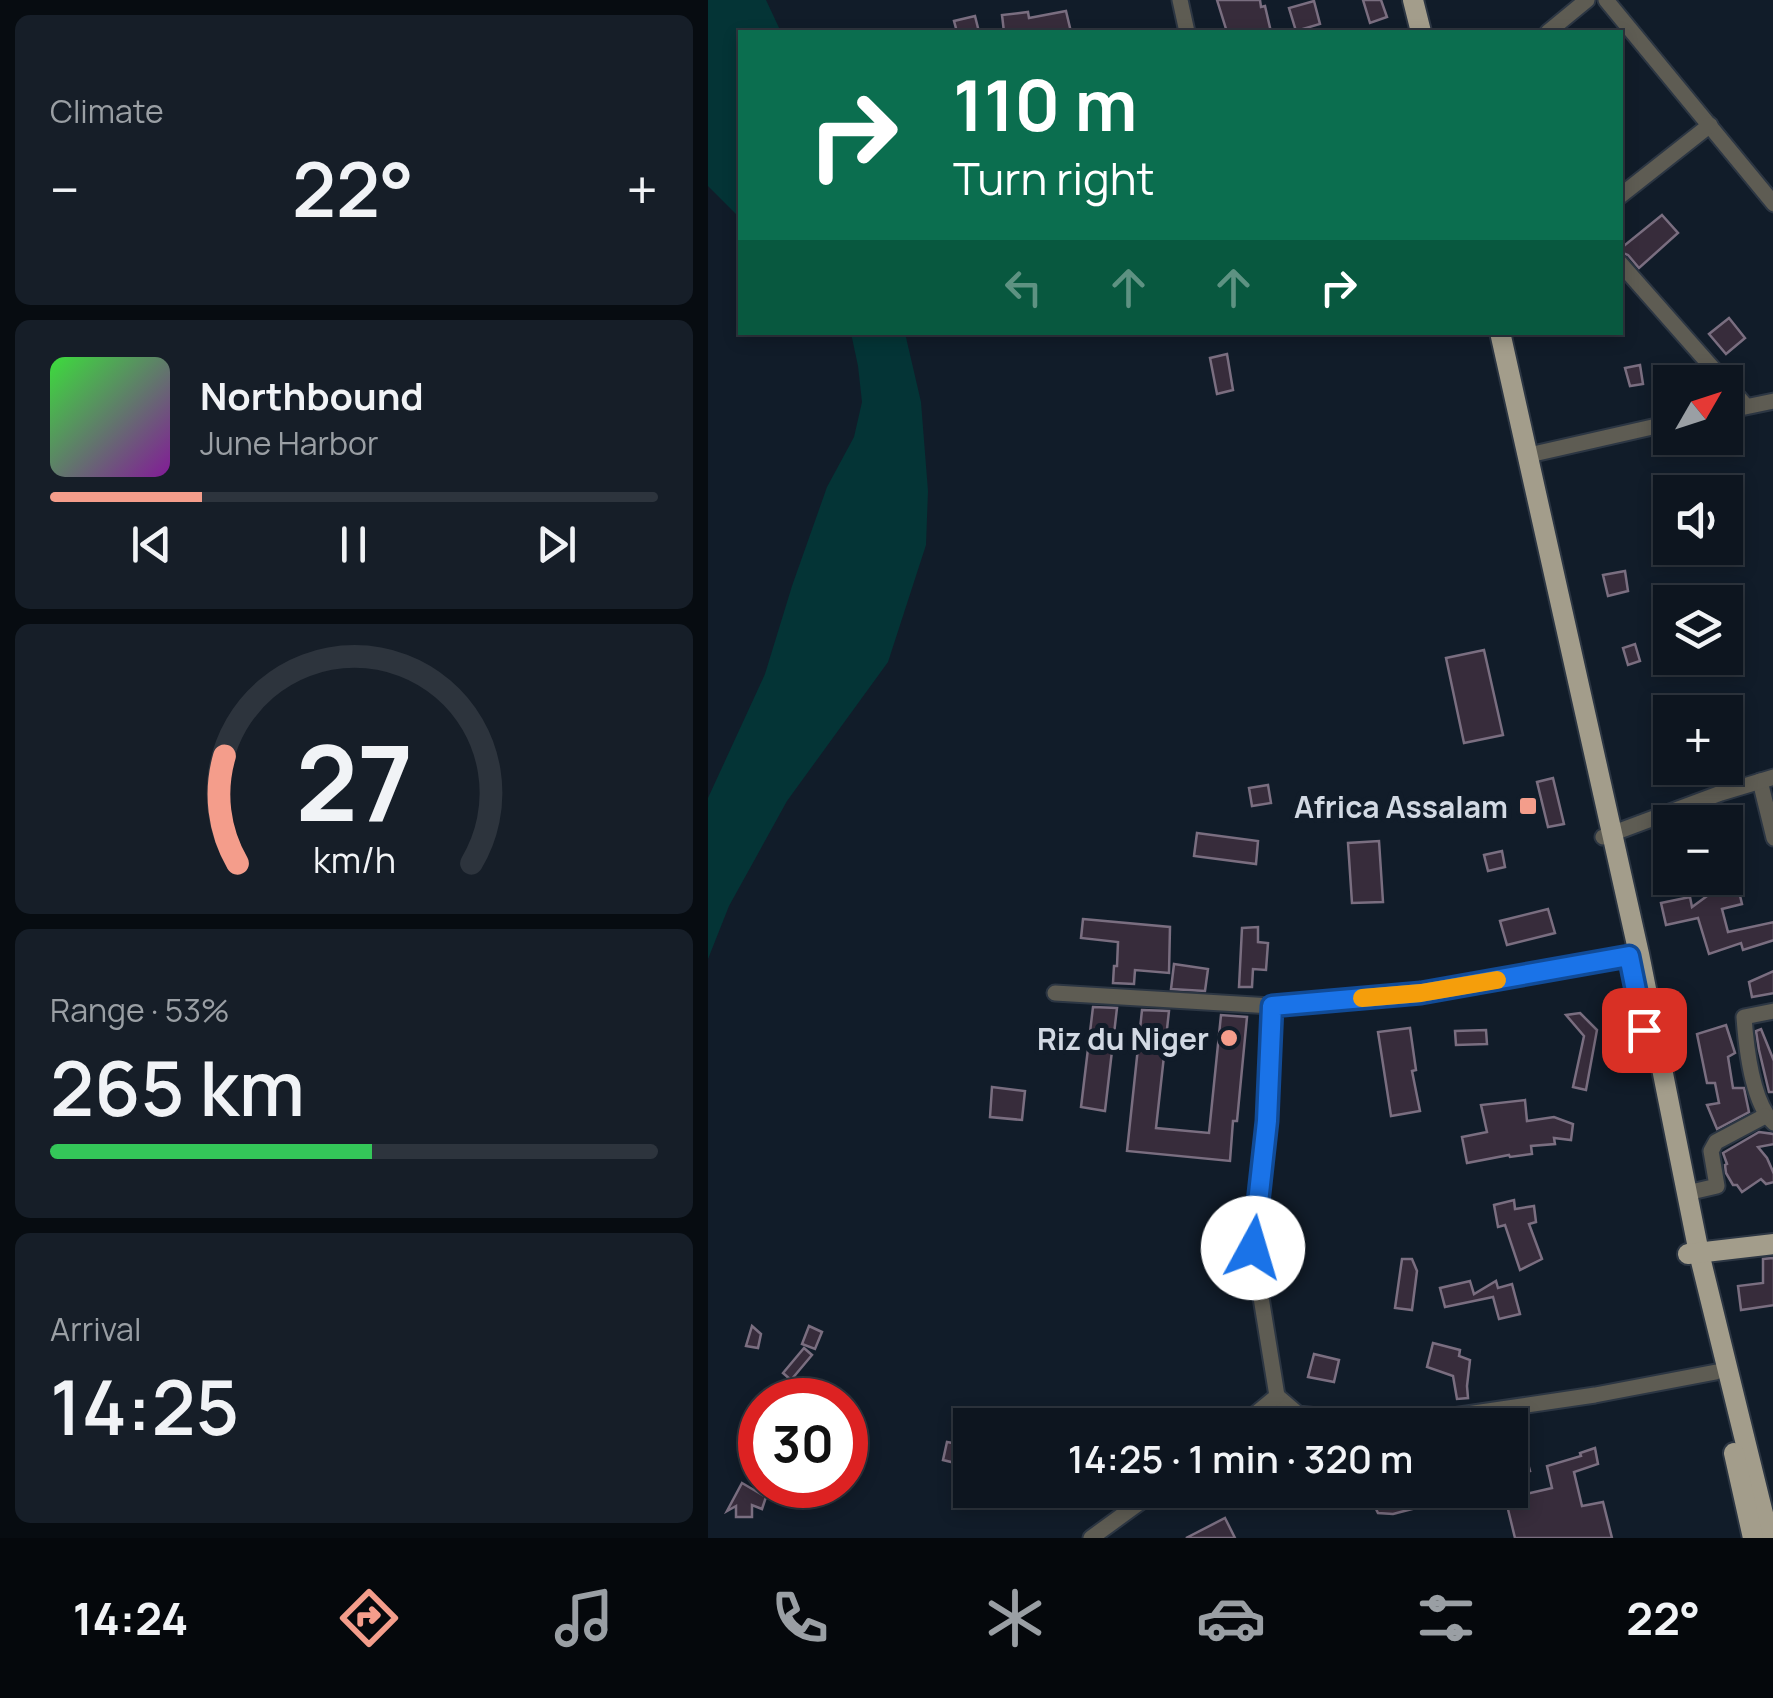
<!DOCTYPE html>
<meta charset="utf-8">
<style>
body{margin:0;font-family:Manrope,sans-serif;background:#161e28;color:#f1f3f6;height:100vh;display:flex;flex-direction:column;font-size:38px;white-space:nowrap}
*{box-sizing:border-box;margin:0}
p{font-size:32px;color:#9a9fa4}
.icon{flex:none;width:55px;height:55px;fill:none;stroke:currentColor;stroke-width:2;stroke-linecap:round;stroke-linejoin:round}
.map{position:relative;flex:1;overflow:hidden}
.side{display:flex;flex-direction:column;gap:15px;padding:15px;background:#070c11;width:708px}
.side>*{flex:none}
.hud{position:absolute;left:30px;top:30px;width:885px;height:305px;border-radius:0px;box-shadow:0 5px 15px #0003,0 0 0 2px #2d343d;background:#0b6e4f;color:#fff;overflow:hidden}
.needle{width:65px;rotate:51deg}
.buttons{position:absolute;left:945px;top:365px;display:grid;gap:20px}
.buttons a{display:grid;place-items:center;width:90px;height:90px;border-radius:0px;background:#0d151f;box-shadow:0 5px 15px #0003,0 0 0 2px #2d343d;font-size:50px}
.speed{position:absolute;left:30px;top:1378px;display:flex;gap:20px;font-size:50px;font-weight:700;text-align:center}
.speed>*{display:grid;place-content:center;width:130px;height:130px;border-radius:50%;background:#0d151f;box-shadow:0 5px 15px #0003,0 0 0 2px #2d343d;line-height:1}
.speed .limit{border:15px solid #d22;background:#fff;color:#111}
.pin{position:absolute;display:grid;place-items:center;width:85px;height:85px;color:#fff;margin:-42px;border-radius:20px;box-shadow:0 5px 15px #0006}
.me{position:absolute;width:110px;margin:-55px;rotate:6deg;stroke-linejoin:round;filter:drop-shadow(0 0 8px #0008)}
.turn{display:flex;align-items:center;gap:35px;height:210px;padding:0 50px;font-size:45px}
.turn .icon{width:130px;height:130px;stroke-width:2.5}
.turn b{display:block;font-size:70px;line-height:85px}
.lanes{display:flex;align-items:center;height:95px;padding:0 50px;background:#0003;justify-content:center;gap:50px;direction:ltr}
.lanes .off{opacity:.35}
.big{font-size:75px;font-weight:600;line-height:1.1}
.side .card{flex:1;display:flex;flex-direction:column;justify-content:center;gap:15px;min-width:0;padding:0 35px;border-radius:15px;background:#161e28}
.side .dial{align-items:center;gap:0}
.dial svg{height:260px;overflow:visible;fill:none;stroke:#2d343d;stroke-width:7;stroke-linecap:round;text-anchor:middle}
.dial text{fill:#f1f3f6;stroke:none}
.song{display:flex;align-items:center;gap:30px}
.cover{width:120px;height:120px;border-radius:15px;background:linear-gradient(135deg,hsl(120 70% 55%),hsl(290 70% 35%))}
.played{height:10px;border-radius:5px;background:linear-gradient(90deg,#f49d8b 25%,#2d343d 25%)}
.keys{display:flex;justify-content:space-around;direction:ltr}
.heat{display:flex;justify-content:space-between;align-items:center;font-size:55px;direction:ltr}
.charge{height:15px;border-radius:8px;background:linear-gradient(90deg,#34c759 53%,#2d343d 0)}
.trip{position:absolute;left:245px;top:1408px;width:575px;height:100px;border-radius:0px;background:#0d151f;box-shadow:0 5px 15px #0003,0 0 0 2px #2d343d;font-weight:600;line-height:100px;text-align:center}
.tab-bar{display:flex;height:160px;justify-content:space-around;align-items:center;background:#05080c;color:#9a9fa4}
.tab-bar .icon{width:70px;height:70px}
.tab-bar .active{color:#f49d8b}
.tab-bar b{font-size:45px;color:#f1f3f6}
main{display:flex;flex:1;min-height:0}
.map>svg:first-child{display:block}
.water{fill:#043436}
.building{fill:#372c3b;stroke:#7a6e80;stroke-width:2.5}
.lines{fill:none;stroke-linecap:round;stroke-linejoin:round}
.minor-casing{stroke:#2c3643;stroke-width:19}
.major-casing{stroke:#2c3643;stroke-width:24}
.minor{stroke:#5e5c53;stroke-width:15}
.major{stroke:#a39d8b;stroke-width:20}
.route-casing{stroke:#114b97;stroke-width:25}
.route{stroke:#1a73e8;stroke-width:18}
.slow{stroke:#f59e0b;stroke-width:18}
.poi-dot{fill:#f49d8b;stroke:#111c29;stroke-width:4}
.labels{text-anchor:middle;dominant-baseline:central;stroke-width:10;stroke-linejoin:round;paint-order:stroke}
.poi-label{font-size:30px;font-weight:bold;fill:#d2d9e3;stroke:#111c29;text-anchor:end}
</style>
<main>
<section class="side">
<div class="card"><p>Climate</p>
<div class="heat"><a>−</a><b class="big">22°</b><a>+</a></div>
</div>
<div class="card">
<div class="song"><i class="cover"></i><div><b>Northbound</b><p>June Harbor</p></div></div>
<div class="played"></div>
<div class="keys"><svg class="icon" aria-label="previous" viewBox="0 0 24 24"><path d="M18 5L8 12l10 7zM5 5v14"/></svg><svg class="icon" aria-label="pause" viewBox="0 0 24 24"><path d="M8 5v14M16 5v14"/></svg><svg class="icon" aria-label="next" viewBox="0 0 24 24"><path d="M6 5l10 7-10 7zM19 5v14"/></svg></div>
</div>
<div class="card dial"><svg viewBox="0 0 100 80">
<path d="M14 69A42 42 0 1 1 86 69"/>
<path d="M14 69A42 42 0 0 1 10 36" stroke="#f49d8b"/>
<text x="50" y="56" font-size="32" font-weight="700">27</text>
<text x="50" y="72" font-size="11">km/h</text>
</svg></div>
<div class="card"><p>Range · 53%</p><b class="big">265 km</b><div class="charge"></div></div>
<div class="card"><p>Arrival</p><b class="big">14:25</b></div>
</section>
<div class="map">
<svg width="1066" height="1538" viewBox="0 0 1066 1538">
<rect width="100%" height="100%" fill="#111c29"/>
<g class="water">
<path d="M0,0h58l15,32h-41v186l-32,-32z"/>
<path d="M143,333h54l16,69 7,89 -2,54 -38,117 -101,139 -58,105 -21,53v-161l57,-124 27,-88 35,-99 27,-50 8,-35 -4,-36z"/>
</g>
<g class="building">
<path d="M509,0h43l1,7 4,-1 6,26h-44z"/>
<path d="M655,0h18l6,17 -17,6z"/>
<path d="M606,1l6,23 -24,7 -7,-23z"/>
<path d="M358,11l5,21h-67l-2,-17 26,-3 1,6z"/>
<path d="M267,16l4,16h-22l-3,-11z"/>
<path d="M954,215l16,18 -39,35 -11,-13 -8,-3v-3z"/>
<path d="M1021,318l16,20 -19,16 -17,-20z"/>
<path d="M519,354l6,36 -16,4 -7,-36z"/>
<path d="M932,365l3,19 -13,2 -5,-18z"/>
<path d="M917,571l3,20 -20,5 -5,-21z"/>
<path d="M927,644l5,17 -12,4 -5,-17z"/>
<path d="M776,650l19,85 -39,8 -18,-85z"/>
<path d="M845,778l11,46 -16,3 -11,-45z"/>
<path d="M560,785l3,18 -19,3 -3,-18z"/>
<path d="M489,833l61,8 -2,23 -62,-8z"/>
<path d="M671,841l4,61 -31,1 -4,-60z"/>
<path d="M794,851l3,16 -17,4 -4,-16z"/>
<path d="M1028,879l6,25 -20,5 6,23 46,-10v18l-31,10 -2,-7 -32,11 -11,-36 -32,7 -5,-22 29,-6 2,10 30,-22z"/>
<path d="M840,909l7,24 -48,12 -7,-24z"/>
<path d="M375,919l87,8 -1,46 -34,-3 -1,14 -21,-1 1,-17h3l1,-24 -37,-4z"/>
<path d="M550,927v15l10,1 -2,27 -13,-1 -1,18h-13l3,-59z"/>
<path d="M466,964l34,5 -3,22 -34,-2z"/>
<path d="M1066,971v22l-22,4 -3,-15z"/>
<path d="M385,1007l24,1 -12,103 -24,-4z"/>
<path d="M434,1010l27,1 -13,117 53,5 12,-118 26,2 -10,104h-4l-3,40 -103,-10z"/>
<path d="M872,1013l17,17 -11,60 -13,-3 11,-51 -18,-21z"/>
<path d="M1018,1025l9,28 -7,4 5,31h11l5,24 -32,17 -10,-24 12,-2 -4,-20h-8l-10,-49z"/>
<path d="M702,1028l6,42 -4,1 8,40 -29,5 -13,-84z"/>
<path d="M1053,1029l13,32v31h-5l-10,-42 -3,-19z"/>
<path d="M778,1030l1,14 -31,1 -1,-14z"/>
<path d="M284,1087l33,4 -3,29 -32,-3z"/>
<path d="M817,1100l2,21 27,-4 19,7 -2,16 -17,-2 1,6 -24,2 1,8 -22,3 -1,-2 -42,8 -5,-26 25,-5 -6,-27z"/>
<path d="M1051,1132l15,2v10l-16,3 9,11 7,16v8l-8,2 -5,-5 -19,13 -5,-7h-4l-7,-12 -1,-8 2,-1 -4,-11z"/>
<path d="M806,1200l1,9 19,-3 2,16 -7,2 13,35 -22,11 -15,-45 -7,2 -4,-22z"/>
<path d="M1066,1258v47l-33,5 -3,-24 25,-3v-24z"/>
<path d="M694,1259h10l5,12 -5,39 -17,-2z"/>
<path d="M762,1281l4,13 22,-13 2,7 14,-4 8,30 -21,5 -6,-22 -48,10 -5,-19z"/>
<path d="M44,1326l9,8 -3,14 -12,-2z"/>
<path d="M101,1326l13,6 -7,17 -13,-5z"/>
<path d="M725,1343l27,7 -1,6 11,4 -3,26 1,12 -11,1 -4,-23 -26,-9z"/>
<path d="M96,1348l8,7 -21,25 -8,-7z"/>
<path d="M606,1354l25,6 -5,22 -26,-5z"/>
<path d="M463,1412l5,13h-36l-1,-2z"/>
<path d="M251,1432l11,1v37l-16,-2 1,-5 -12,-3 4,-18 11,2z"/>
<path d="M807,1448l1,6 9,-2 5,19 -9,2 5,21 26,-6 -5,-22 34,-10 -1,-3 15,-5 3,16 -24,8 8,34 21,-4 9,36h-97l-10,-41 5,-2v-46z"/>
<path d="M34,1483l24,14 -4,12 -10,-4v12h-16v-11l-9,5z"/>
<path d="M699,1490l5,19 -19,5 -15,-1 -8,-16z"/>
<path d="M517,1518l10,20h-49z"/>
</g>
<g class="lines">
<defs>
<g id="minor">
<path d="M472,0l7,32"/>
<path d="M898,0l168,204"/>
<path d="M840,32l39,-32"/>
<path d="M912,196l90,-71"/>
<path d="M912,263l126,143"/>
<path d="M1018,411l48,-10"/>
<path d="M821,455l141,-32"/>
<path d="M1052,781l14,57"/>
<path d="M895,837l118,-44 53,-16"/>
<path d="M347,993l217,13 149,-13 218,-39"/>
<path d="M1066,1011l-30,6c2,28 8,87 30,106"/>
<path d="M979,1193l30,-7 -6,-35 5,-9 49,-26"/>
<path d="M569,1396l21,18 69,7 59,-1 169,-25 121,-23"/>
<path d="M534,1425l35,-29 -24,-148 14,-127 5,-115"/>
<path d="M383,1538l66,-48"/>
</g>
<g id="major">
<path d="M705,0l8,32"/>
<path d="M792,332l139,622 60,299 70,285"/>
<path d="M980,1254l86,-10"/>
<path d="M1026,1453l19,85"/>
</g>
</defs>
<use href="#minor" class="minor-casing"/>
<use href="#major" class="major-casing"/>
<use href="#minor" class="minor"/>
<use href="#major" class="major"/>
</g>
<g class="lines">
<defs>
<path id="route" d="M545,1248l14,-127 5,-115 149,-13 208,-37 15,74"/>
</defs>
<use href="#route" class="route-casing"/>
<use href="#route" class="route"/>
<path class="slow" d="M654,998l59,-5 76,-13"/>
</g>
<g class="poi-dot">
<rect x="810" y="796" width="20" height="20" rx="5"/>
<circle cx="521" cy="1038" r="10"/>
</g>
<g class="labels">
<g class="poi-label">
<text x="800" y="806">Africa Assalam</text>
<text x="501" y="1038">Riz du Niger</text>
</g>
</g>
</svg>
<div class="buttons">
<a><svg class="needle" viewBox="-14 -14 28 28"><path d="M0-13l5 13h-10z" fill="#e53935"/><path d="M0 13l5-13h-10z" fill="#9a9fa4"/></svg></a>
<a><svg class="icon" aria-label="sound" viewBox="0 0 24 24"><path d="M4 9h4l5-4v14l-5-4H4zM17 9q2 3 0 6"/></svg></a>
<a><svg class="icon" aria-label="layers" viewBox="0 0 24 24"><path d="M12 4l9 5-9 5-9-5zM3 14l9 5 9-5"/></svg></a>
<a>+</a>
<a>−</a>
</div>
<div class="speed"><div class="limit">30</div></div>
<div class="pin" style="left:936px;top:1030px;background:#d93025"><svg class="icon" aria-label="arrive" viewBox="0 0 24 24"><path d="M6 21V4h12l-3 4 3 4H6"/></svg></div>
<svg class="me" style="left:545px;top:1248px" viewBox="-20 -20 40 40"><circle r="19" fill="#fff"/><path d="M0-13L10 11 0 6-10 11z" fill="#1a73e8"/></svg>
<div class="trip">14:25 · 1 min · 320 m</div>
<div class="hud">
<div class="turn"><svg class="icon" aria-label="right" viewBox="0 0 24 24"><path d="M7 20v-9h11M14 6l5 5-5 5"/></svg><div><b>110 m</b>Turn right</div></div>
<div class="lanes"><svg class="icon off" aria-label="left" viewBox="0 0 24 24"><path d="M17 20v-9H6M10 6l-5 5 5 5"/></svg><svg class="icon off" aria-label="ahead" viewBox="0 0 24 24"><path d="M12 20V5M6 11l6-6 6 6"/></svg><svg class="icon off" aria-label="ahead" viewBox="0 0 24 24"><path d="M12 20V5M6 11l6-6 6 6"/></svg><svg class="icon" aria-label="right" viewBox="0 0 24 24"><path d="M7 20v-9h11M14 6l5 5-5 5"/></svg></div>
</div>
</div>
</main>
<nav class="tab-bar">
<b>14:24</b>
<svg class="icon active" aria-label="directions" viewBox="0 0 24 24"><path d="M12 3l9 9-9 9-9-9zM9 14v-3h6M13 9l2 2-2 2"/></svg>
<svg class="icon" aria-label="music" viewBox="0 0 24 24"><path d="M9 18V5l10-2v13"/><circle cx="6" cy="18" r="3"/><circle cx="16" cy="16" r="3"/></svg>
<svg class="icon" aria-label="phone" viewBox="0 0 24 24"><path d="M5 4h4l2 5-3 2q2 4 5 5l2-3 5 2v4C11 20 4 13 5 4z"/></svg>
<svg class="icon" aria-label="climate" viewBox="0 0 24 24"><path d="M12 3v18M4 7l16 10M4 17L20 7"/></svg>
<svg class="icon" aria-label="car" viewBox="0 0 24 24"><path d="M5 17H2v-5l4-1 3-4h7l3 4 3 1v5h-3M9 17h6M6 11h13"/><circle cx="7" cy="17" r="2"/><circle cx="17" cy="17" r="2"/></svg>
<svg class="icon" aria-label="filters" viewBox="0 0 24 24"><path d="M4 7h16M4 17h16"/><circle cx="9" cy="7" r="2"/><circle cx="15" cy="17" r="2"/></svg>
<b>22°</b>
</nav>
